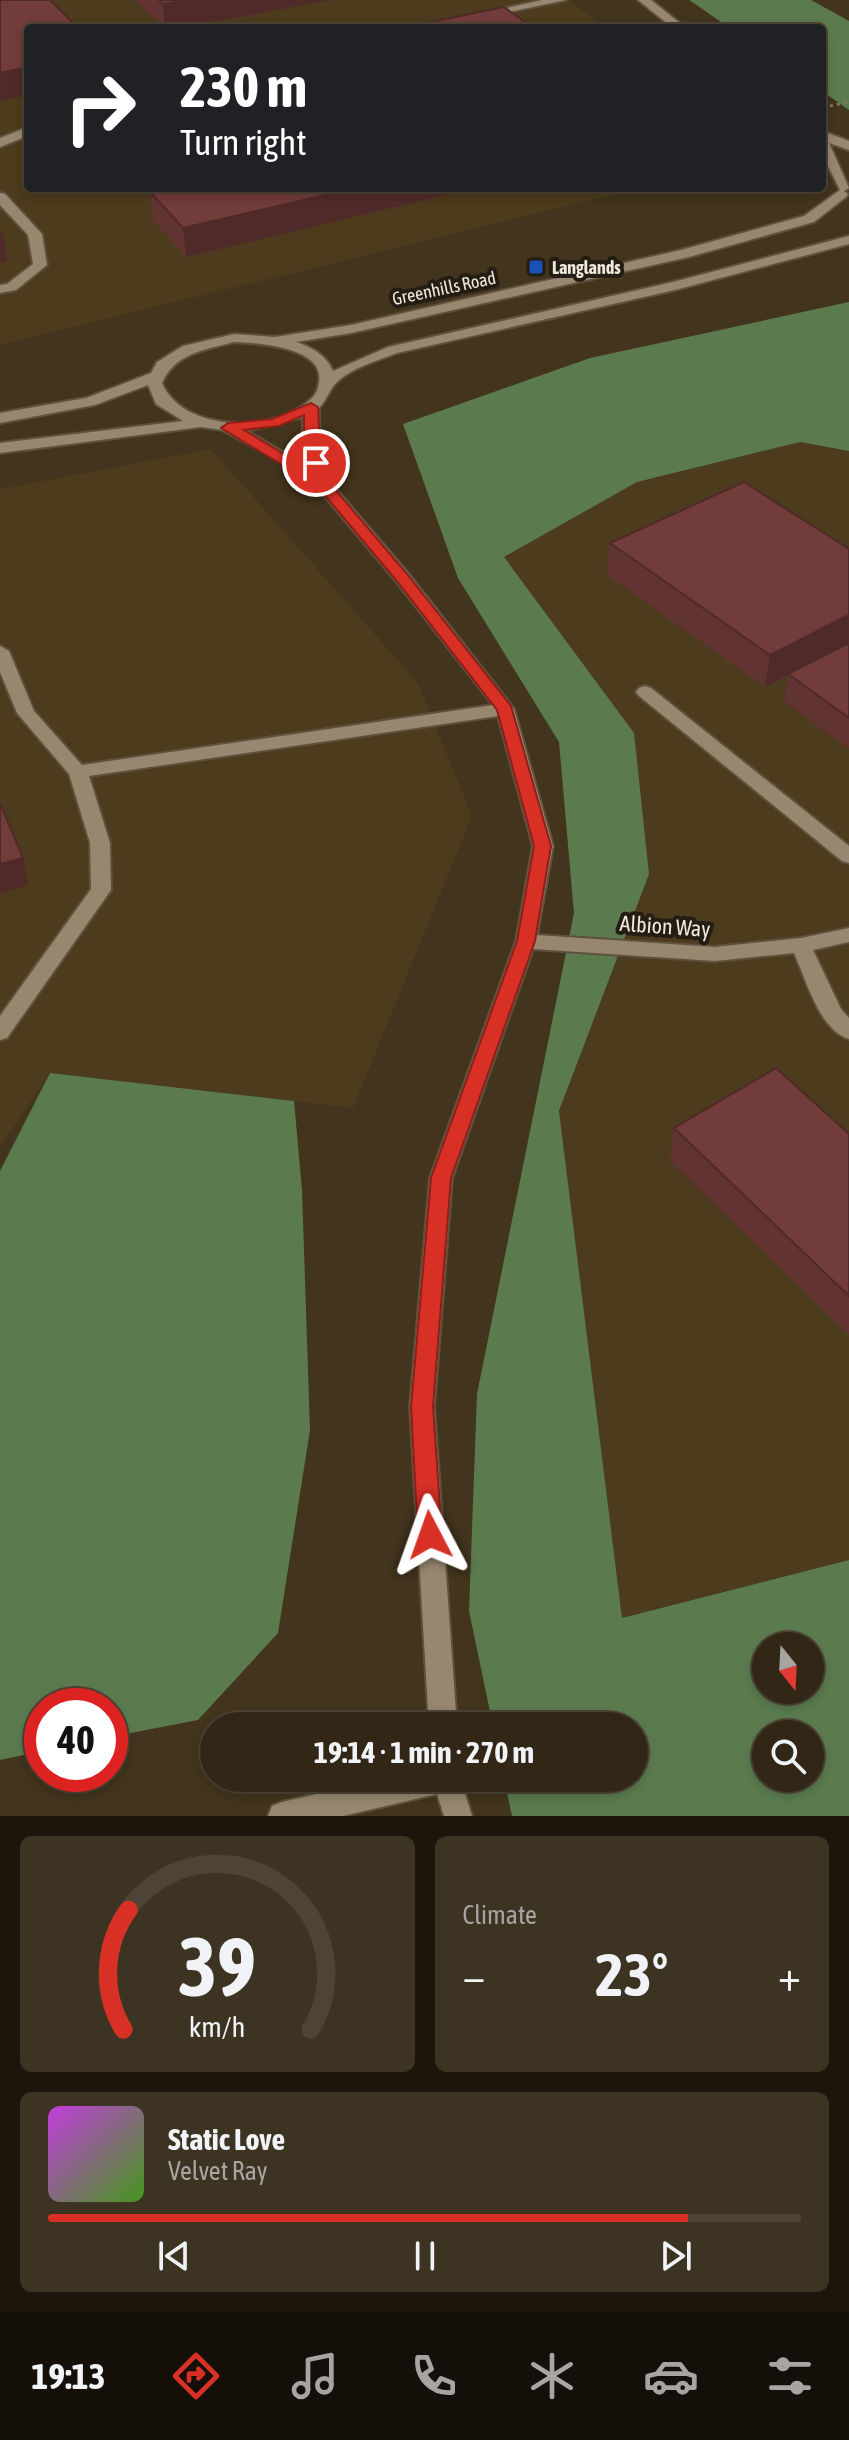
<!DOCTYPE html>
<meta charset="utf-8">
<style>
body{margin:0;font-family:"Asap Condensed",sans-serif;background:#3d3323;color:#f1f3f6;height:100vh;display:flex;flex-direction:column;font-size:30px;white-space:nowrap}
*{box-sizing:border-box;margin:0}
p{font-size:26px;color:#a8a5a1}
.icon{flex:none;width:44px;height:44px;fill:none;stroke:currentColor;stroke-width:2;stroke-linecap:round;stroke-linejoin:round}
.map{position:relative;height:1816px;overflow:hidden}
.sheet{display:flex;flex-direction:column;gap:20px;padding:20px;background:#1c150c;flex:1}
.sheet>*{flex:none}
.guide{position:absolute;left:24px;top:24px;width:802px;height:168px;border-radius:8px;box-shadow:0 4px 12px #0003,0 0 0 2px #4d4435;background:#202124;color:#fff;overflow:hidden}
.needle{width:52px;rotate:162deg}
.controls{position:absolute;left:752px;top:1632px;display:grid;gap:16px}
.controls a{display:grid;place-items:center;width:72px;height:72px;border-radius:50%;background:#322716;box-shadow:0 4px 12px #0003,0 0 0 2px #4d4435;font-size:40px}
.speed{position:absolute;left:24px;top:1688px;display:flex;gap:16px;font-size:40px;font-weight:700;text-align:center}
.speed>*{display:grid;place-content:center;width:104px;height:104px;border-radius:50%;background:#322716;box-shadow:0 4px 12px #0003,0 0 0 2px #4d4435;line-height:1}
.speed .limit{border:12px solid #d22;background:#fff;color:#111}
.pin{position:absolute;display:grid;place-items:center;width:68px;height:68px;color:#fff;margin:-34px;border:4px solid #fff;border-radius:50%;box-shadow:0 2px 8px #0007}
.me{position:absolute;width:88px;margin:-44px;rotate:356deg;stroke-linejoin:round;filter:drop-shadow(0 0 6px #0008)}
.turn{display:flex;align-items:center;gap:28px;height:168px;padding:0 24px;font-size:36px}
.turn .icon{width:104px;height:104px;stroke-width:2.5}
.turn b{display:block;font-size:56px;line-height:68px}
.big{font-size:60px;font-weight:700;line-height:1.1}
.sheet .card{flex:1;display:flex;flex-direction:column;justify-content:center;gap:12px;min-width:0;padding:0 28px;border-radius:12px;background:#3d3323}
.sheet .dial{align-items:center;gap:0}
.dial svg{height:208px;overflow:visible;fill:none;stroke:#4d4435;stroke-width:7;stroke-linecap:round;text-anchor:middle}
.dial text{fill:#f1f3f6;stroke:none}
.song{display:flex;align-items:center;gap:24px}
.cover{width:96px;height:96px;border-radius:12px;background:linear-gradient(135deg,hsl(290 70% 55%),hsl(100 70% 35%))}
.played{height:8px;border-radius:4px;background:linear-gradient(90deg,#d93025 85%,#4d4435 85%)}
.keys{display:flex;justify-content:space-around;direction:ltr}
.heat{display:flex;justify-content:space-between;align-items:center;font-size:44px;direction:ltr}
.sheet .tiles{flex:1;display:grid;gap:20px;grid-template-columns:1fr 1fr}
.card:last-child{grid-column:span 2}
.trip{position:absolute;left:200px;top:1712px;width:448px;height:80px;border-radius:40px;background:#322716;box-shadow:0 4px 12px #0003,0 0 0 2px #4d4435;font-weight:700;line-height:80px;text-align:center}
.dock{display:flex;height:128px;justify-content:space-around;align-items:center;background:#141009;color:#a8a5a1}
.dock .icon{width:56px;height:56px}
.dock .selected{color:#d93025}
.dock b{font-size:36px;color:#f1f3f6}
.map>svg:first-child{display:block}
.built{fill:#4c3b1c}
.forest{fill:#5b7b4f;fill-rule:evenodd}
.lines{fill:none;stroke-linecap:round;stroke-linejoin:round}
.minor-casing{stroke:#5d513d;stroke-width:4}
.path{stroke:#817561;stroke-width:3;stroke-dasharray:3 4;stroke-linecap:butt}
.minor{fill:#97876e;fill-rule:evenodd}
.wall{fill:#613432}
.shaded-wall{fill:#4f2a29}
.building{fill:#713c3a;stroke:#4f2a29;stroke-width:2}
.route{fill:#d93025;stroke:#8d1f18;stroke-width:2}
.transit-dot{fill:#1a4fb4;stroke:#231d13;stroke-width:3}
.labels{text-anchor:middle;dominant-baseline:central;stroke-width:8;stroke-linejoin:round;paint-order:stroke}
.far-poi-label{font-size:18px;font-weight:bold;fill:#f2e9db;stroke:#231d13;text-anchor:start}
.far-street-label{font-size:18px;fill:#f2e9db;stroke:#231d13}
.street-label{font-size:22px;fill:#f2e9db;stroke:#231d13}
</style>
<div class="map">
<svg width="849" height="1816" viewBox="0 0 849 1816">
<rect width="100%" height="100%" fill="#42341d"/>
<g class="built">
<path d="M0,0h569l35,28h-576v160h612l-640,157z"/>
<path d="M800,442l49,9v1109l-227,58 -63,-507 90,-237 -145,-317 133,-75z"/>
<path d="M211,449l207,234 54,133 -119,292 -303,-35 -50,75v-659z"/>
</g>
<g class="forest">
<path d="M689,0h122l38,21v89l-27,-19v-63h-92z"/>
<path d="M849,302v149l-49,-9 -163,40 -133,75 130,176 15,141 -90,237 63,507 227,-58v256h-337l-8,-38h130v-52h-141l-24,-115 8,-217 97,-481 -15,-171 -101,-164 -55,-154 187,-66zM766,1646h44v44h-44zM766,1734h44v44h-44z"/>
<path d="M50,1073l244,28 8,89 8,240 -32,203 -80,87 -88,17v-31h-68v45l-42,9v-589z"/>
</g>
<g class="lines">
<defs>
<g id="minor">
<path d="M542,0h24l-85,18 -6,-3z"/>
<path d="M638,0h13l35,28h-13z"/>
<path d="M28,127v9l-28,11v-9z"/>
<path d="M822,131l27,10v9l-20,-7 20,45 -5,3 4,3 -2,3 -32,25 -125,35 -338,76 -55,9c16,5 30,13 37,29l55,-24 285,-65 176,-46v8l-174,46 -278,63c-20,8 -44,14 -60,29 -7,6 -10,18 -18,26v35l11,39 78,91 106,136 39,137 -16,89 178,12 86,-9 48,-10v14l-36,8 28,59 8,9v21c-30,-9 -43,-60 -55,-86l-79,8 -182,-12 -81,229 -18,229 23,319h-28l-19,-319 20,-229 86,-237 17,-95 -35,-130 -409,60 21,67 1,47 -104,148 -7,2v-24l91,-127 -1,-46 -21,-69 -52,-61 -17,-41v-26l9,5 25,60 48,54 411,-60 -97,-124 -80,-95 -50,-33 -44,-23 -21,-3 -201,26v-10l183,-22 -27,-17 -8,-19 -53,20 -95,18v-10l86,-15 65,-25 6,-11 26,-16 51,-12 41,3 76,-12 330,-75 123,-34 36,-26 -18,-36zM234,342c23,1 91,5 85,40 -1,6 -2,11 -7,16 -35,36 -129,35 -150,-15 13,-30 43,-33 72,-41zM303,417v26l7,25 -63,-37z"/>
<path d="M0,193l5,1 37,40 5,31 -31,25 -16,3v-8l7,-1 26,-20 -5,-29 -28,-30z"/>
<path d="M645,686l6,2 198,158v17l-7,-2 -203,-165 -3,-4 3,-4z"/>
<path d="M385,1778h75l12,38h-28l-7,-22 -94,22h-75l4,-10 10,-4z"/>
</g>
</defs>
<use href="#minor" class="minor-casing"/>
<path class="path" d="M830,106l19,-4"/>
<use href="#minor" class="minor"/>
</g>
<g class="wall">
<path d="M135,0h195l-149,28h-18z"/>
<path d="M166,188h310l-290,69 -33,-37 -3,-28z"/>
<path d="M610,543l239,6v200l-65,-48 4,-26 -23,12 -158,-112z"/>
<path d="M674,1128l175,6v201l-179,-174z"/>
</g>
<g class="shaded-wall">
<path d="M187,0h143l-149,28h-16l-2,-24z"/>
<path d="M28,67v28l-28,6v-28z"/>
<path d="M355,188h121l-290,69 -3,-29z"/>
<path d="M0,232h3l4,29 -7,2z"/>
<path d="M849,615v29l-61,30v1l-23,12 5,-32z"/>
<path d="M23,858l5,27 -28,8v-29z"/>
</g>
<g class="building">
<path d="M0,0h50l28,28h-50v39l-28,6z"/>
<path d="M159,0h28l-24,4z"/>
<path d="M504,7l29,21h-131z"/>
<path d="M166,188h189l-172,40 -33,-36z"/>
<path d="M744,482l105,67v66l-79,40 -160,-112z"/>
<path d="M849,643v75l-61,-44z"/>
<path d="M0,803l23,55 -23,6z"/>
<path d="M776,1068l73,66v162l-175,-168z"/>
</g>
<path class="route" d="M311,403l7,4 3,59h-10c-8,-17 -7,-33 -7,-51l-25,11 -35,4 83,50 80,94 104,132 40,140 -16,95 -84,237 -18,229 9,128 -3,7 -9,3 -8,-3 -4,-7 -7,-128 20,-229 86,-237 17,-95 -37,-136 -101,-130 -79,-94 -96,-58 7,-5 44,-4z"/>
<rect class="transit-dot" x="528" y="259" width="16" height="16" rx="4"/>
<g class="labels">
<g class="far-poi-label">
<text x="552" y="267">Langlands</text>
</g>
<g class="far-street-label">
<text transform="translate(444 288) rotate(-12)">Greenhills Road</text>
</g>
<g class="street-label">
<text transform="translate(665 926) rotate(4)">Albion Way</text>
</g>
</g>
</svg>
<div class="controls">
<a><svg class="needle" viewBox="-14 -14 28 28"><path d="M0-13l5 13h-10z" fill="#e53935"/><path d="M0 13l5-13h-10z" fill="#a8a5a1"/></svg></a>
<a><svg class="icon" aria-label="search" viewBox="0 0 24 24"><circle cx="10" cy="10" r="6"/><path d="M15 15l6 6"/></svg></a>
</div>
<div class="speed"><div class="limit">40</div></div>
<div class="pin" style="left:316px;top:463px;background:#d93025"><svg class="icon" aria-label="arrive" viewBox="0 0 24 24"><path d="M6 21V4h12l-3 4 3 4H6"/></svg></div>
<svg class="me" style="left:430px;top:1535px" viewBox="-20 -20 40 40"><path d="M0-17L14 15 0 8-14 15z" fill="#d93025" stroke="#fff" stroke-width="4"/></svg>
<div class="trip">19:14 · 1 min · 270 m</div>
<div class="guide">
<div class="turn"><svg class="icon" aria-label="right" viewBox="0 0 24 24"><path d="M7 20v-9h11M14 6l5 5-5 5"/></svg><div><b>230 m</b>Turn right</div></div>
</div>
</div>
<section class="sheet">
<div class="tiles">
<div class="card dial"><svg viewBox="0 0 100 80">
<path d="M14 69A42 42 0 1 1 86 69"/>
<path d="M14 69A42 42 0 0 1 16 23" stroke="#d93025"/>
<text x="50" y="56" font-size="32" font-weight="700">39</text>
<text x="50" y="72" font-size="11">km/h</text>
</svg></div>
<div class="card"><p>Climate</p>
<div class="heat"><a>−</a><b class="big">23°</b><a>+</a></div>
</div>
<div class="card">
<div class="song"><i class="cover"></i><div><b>Static Love</b><p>Velvet Ray</p></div></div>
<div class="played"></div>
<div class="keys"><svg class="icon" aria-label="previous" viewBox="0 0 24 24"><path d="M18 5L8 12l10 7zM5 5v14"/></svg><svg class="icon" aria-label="pause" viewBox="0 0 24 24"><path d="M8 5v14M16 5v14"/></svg><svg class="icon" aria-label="next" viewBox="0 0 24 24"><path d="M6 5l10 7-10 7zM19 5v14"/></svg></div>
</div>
</div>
</section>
<nav class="dock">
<b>19:13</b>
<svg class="icon selected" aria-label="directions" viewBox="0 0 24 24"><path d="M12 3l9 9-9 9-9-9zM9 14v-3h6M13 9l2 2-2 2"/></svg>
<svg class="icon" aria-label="music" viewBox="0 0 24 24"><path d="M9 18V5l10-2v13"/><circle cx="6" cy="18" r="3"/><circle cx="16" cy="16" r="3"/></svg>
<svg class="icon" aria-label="phone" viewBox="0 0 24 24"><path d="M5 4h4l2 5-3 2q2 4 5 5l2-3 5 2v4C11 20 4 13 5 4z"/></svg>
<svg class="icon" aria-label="climate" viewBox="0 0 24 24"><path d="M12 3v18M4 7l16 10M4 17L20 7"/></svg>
<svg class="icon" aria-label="car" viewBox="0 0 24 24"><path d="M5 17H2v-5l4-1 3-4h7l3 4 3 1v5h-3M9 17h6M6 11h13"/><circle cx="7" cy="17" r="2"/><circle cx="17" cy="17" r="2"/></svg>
<svg class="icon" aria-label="filters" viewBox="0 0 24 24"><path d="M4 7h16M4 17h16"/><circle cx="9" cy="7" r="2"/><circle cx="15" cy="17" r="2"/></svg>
</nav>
